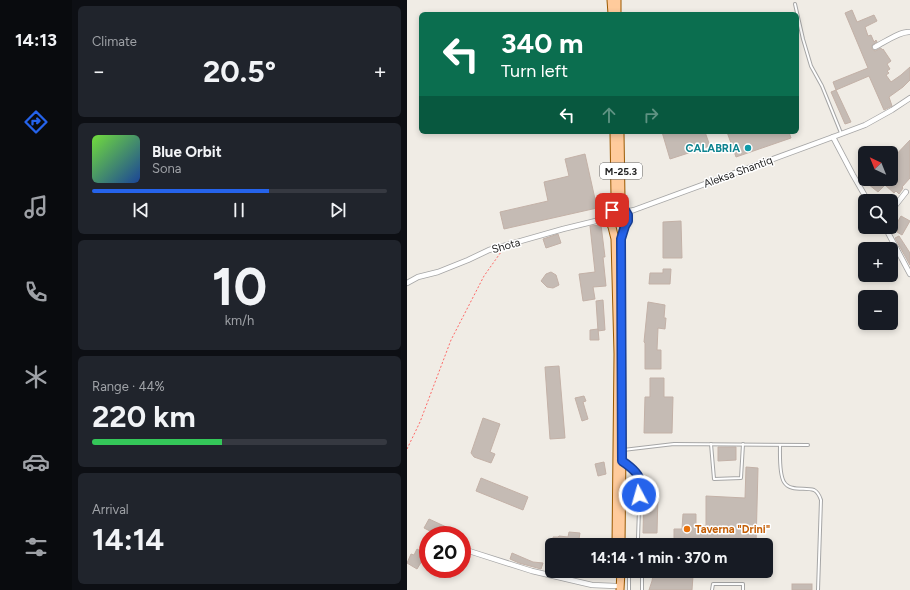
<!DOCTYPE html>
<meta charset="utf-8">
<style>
body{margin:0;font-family:Figtree,sans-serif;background:#20242c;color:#f1f3f6;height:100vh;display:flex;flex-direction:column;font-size:15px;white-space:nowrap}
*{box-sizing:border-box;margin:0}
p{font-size:13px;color:#9ea1a6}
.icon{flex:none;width:22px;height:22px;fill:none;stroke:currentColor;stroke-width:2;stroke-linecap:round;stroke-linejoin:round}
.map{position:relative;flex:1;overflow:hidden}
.details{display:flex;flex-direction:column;gap:6px;padding:6px;background:#0d0f14;width:335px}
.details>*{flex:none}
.hud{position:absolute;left:12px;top:12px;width:380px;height:122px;border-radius:6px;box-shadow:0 2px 6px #0003;background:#0b6e4f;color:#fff;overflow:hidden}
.needle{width:26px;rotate:317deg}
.buttons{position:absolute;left:451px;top:146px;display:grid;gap:8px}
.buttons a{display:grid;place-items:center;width:40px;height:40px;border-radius:6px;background:#171b24;box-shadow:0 2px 6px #0003;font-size:20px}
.speed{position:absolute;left:12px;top:526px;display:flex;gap:8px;font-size:20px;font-weight:700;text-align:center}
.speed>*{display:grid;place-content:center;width:52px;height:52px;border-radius:50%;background:#171b24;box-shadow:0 2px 6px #0003;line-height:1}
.speed .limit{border:6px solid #d22;background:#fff;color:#111}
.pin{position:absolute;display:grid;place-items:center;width:34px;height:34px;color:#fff;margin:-17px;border-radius:8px;box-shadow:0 2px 6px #0006}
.me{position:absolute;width:44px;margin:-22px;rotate:354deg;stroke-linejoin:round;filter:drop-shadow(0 0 3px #0008)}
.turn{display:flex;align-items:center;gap:14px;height:84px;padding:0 16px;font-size:18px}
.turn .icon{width:52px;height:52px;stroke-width:2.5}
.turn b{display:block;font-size:28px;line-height:34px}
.lanes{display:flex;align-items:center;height:38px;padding:0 16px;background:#0003;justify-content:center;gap:20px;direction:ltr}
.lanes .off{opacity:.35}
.big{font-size:30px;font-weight:700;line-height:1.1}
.details .tile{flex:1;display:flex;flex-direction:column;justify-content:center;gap:6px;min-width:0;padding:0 14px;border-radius:6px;background:#20242c}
.details .dial{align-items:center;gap:0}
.dial b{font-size:52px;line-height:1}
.song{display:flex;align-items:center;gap:12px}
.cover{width:48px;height:48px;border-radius:6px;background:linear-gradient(135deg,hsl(100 70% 55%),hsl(220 70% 35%))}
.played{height:4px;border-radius:2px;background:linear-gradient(90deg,#2563eb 60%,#363941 60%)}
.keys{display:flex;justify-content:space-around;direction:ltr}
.heat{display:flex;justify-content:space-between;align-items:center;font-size:22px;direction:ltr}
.charge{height:6px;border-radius:3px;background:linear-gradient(90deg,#34c759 44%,#363941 0)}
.trip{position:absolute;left:138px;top:538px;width:228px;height:40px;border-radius:6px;background:#171b24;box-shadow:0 2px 6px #0003;font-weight:700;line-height:40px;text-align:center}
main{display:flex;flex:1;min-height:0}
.dock{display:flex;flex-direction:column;width:72px;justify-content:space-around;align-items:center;background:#090b0e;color:#9ea1a6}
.dock .icon{width:28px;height:28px}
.dock .current{color:#2563eb}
.dock b{font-size:18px;color:#f1f3f6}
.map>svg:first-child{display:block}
.building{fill:#c5bbb4;stroke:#c3b1a7}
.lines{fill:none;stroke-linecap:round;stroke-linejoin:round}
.lane-casing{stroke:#a6a6a6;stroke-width:4}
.street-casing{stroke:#a6a6a6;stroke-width:6}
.primary-casing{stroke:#9b5900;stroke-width:9}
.path{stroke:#fe6a68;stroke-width:1;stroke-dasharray:2 2;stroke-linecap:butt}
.lane{stroke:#fff;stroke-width:2}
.street{stroke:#fff;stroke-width:4.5}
.primary{stroke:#ffcb9c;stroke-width:7}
.route-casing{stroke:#184099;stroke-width:10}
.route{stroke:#2563eb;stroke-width:7}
.culture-dot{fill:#0f9aa8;stroke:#fff;stroke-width:1.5}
.food-dot{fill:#e8710a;stroke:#fff;stroke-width:1.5}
.labels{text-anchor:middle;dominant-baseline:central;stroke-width:3;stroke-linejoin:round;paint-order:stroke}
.shield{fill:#fff;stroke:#626262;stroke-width:1}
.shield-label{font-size:10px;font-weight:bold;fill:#1f1f1f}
.culture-label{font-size:11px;font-weight:bold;fill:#0d838f;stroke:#fff;text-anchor:end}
.street-label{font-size:11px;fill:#1f1f1f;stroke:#fff}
.food-label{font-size:11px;font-weight:bold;fill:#c56008;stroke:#fff;text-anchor:start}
</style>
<main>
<nav class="dock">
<b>14:13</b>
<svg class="icon current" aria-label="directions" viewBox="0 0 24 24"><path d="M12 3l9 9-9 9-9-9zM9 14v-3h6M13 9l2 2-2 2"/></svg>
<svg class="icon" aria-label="music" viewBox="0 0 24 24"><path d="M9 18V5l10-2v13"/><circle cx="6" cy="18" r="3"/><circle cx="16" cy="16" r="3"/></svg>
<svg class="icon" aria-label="phone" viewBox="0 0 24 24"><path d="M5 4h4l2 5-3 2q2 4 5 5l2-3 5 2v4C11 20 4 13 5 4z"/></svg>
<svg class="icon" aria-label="climate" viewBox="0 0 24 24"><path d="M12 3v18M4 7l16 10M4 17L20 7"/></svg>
<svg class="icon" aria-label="car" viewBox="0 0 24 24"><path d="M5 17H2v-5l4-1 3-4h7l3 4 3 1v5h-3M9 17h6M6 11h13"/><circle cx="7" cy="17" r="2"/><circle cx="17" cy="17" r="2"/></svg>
<svg class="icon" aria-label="filters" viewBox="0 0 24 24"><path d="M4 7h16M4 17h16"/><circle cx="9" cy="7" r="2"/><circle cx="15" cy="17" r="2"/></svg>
</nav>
<section class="details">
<div class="tile"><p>Climate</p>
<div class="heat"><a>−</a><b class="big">20.5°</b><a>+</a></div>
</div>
<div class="tile">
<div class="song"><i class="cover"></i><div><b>Blue Orbit</b><p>Sona</p></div></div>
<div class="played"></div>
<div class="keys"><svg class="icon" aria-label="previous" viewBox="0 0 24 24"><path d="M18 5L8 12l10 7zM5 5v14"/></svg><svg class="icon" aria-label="pause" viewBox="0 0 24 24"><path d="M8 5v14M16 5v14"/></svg><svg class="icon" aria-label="next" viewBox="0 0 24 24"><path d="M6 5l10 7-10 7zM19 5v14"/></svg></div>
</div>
<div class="tile dial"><b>10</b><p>km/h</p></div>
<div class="tile"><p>Range · 44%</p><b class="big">220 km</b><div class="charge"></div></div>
<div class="tile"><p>Arrival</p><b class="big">14:14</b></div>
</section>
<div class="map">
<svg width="503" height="590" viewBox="0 0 503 590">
<rect width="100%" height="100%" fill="#f0ece5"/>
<g class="building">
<path d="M445,10l5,12 17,-7 3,6 -12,6 3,9 3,-1 3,7 2,-2 1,2 -5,3v4l3,2 6,-3 1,2 1,-1 8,12 -4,3 3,5 -3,2 2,2 -3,2 5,7 10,-7 9,-8v13l-7,7 -14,10 3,9 -8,4 -15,-34 -33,14 -3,-8 35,-14 -23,-55z"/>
<path d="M429,90l15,32 -6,2 -14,-32z"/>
<path d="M255,132h43l5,14 -40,13z"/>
<path d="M320,132h62l2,6 -55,19z"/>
<path d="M503,140v38l-8,9 1,1 -4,6 -3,-3 -2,2 -9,-8 -7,7 -10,-8 5,-5h18v-19z"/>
<path d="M178,154l12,54 -93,21 -4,-17 48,-11 -4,-19 25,-6 -4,-17z"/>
<path d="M494,216l9,5 -8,14 -5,-3 1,-1 -4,-3z"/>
<path d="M274,221l1,37h-19v-36z"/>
<path d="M194,225l4,32h-2l3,29 -13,1 2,12 -12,2 -4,-27 16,-2 -5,-46z"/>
<path d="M151,234l3,9 -15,5 -3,-9z"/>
<path d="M492,236l11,17v12l-15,-27z"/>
<path d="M256,269h8l-1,15h-21l1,-11h13z"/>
<path d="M144,272l5,3 3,10 -6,3 -6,-1 -6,-6 5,-7z"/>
<path d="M196,300l2,30 -7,1 -2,-30z"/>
<path d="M241,302l17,3 -1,13h2l-1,11 -7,-1 -1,22h4v19h-16v-26l-1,-1z"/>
<path d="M191,329l1,11h-9v-10z"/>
<path d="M152,366l6,72 -15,1 -5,-72z"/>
<path d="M243,378h14v19h9l-1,36h-28l1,-36h5z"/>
<path d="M177,396l2,5 -3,1 5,17 -6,2 -7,-23z"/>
<path d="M76,418l17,6 -10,28 5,2 -4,9 -17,-6 -3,-4z"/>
<path d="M311,447h18v13l-18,1z"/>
<path d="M197,462l2,12 -8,2 -3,-12z"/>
<path d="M339,467l12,1 -2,77h-75v-5h-7v-11h8l1,-15h13v12h10v-30l39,2z"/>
<path d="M74,478l47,19 -5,13 -47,-19z"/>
<path d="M237,494h14l-1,39h-14z"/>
<path d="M22,519l13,6 22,10h-19l-8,-4 -1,3 -12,-6z"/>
<path d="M162,532l11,1 -2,12h-25v-8h5l1,-1 9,1z"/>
<path d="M10,549l9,5 -9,15 -10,-6 4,-9 3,1z"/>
<path d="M105,553l21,9 10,1 -2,6 -22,-6 -9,-4z"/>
<path d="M293,571h56v5l-56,-1z"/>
<path d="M246,575l40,1 -1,14h-43l3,-9z"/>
<rect x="385" y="584" width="20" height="6"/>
</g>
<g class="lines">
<defs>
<g id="lane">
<path d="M388,4l8,35 8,27 11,20 19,47"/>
<path d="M304,444l3,35 27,-1 2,-34"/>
<path d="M373,445c0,9 -1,29 4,37 6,10 21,5 30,8 4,2 6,7 7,10l-3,90"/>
<path d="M216,450l51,-6 134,1"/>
<path d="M217,463l13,12 3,6 -2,57 1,7"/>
<path d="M235,571v19"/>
<path d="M222,590v-19"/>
<path d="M305,590l1,-6h30v6"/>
</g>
<g id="street">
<path d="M468,47c10,-5 25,-16 35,-15"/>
<path d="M426,137l20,38 15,26"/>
<path d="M484,211l15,-19"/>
<path d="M219,212l8,-2 199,-73 32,-12 27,-15 18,-12"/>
<path d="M478,227l25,47"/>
<path d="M0,283l11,-6 20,-5 30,-12 21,-10 74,-21 45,-11"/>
<path d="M55,550l7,1 63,20 60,14 24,1"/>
</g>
<g id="primary">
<path d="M204,0l1,14"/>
<path d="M210,0v14"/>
<path d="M213,132l1,66 3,12"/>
<path d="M205,210l3,-13 -1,-65"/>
<path d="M209,545l2,-191 -3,-115c-1,-4 -2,-8 -3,-12 -1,-3 -4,-5 -4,-8 -1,-14 20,-14 20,-1 0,4 -2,6 -4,9 -1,4 -2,8 -3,12l1,211 -1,95"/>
<path d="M213,590l1,-19"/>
</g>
</defs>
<use href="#lane" class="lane-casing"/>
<use href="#street" class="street-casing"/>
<use href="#primary" class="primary-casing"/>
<path class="path" d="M0,449l13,-27 31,-82 33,-64 17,-24"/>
<use href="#lane" class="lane"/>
<use href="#street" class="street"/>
<use href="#primary" class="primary"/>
</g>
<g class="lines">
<defs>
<path id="route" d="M205,210l5,-2h3l5,2 3,5v6l-3,5 -4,13 1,222c6,4 17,12 18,20 1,4 0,10 -1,14"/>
</defs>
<use href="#route" class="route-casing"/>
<use href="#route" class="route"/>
</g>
<circle class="culture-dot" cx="341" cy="148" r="4"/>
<circle class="food-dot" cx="280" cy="529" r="4"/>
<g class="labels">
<rect class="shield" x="193" y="163" width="42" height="16" rx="3"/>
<g class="shield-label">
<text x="214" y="171">M-25.3</text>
</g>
<g class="culture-label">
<text x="333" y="148">CALABRIA</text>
</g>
<g class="street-label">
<text transform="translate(331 172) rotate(-20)">Aleksa Shantiq</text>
<text transform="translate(99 246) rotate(-16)">Shota</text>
</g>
<g class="food-label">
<text x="288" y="529">Taverna "Drini"</text>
</g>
</g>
</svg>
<div class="buttons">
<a><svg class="needle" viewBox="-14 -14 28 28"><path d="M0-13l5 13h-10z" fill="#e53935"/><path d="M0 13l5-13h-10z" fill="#9ea1a6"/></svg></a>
<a><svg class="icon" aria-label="search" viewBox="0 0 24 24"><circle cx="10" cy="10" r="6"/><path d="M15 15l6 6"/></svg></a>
<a>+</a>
<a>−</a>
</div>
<div class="speed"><div class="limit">20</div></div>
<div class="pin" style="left:205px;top:210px;background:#d93025"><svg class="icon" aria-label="arrive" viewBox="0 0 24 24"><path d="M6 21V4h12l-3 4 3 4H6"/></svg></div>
<svg class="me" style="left:232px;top:495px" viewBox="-20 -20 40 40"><circle r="17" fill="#2563eb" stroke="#fff" stroke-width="3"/><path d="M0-11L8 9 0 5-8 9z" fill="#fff"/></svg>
<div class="trip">14:14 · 1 min · 370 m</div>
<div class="hud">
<div class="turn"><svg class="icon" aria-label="left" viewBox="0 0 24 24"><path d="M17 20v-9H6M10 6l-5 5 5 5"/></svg><div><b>340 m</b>Turn left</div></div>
<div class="lanes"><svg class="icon" aria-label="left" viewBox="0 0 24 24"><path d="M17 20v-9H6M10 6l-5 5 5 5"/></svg><svg class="icon off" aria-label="ahead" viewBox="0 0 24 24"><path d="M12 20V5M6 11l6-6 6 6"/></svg><svg class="icon off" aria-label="right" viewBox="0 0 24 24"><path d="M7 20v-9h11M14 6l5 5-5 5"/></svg></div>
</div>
</div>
</main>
